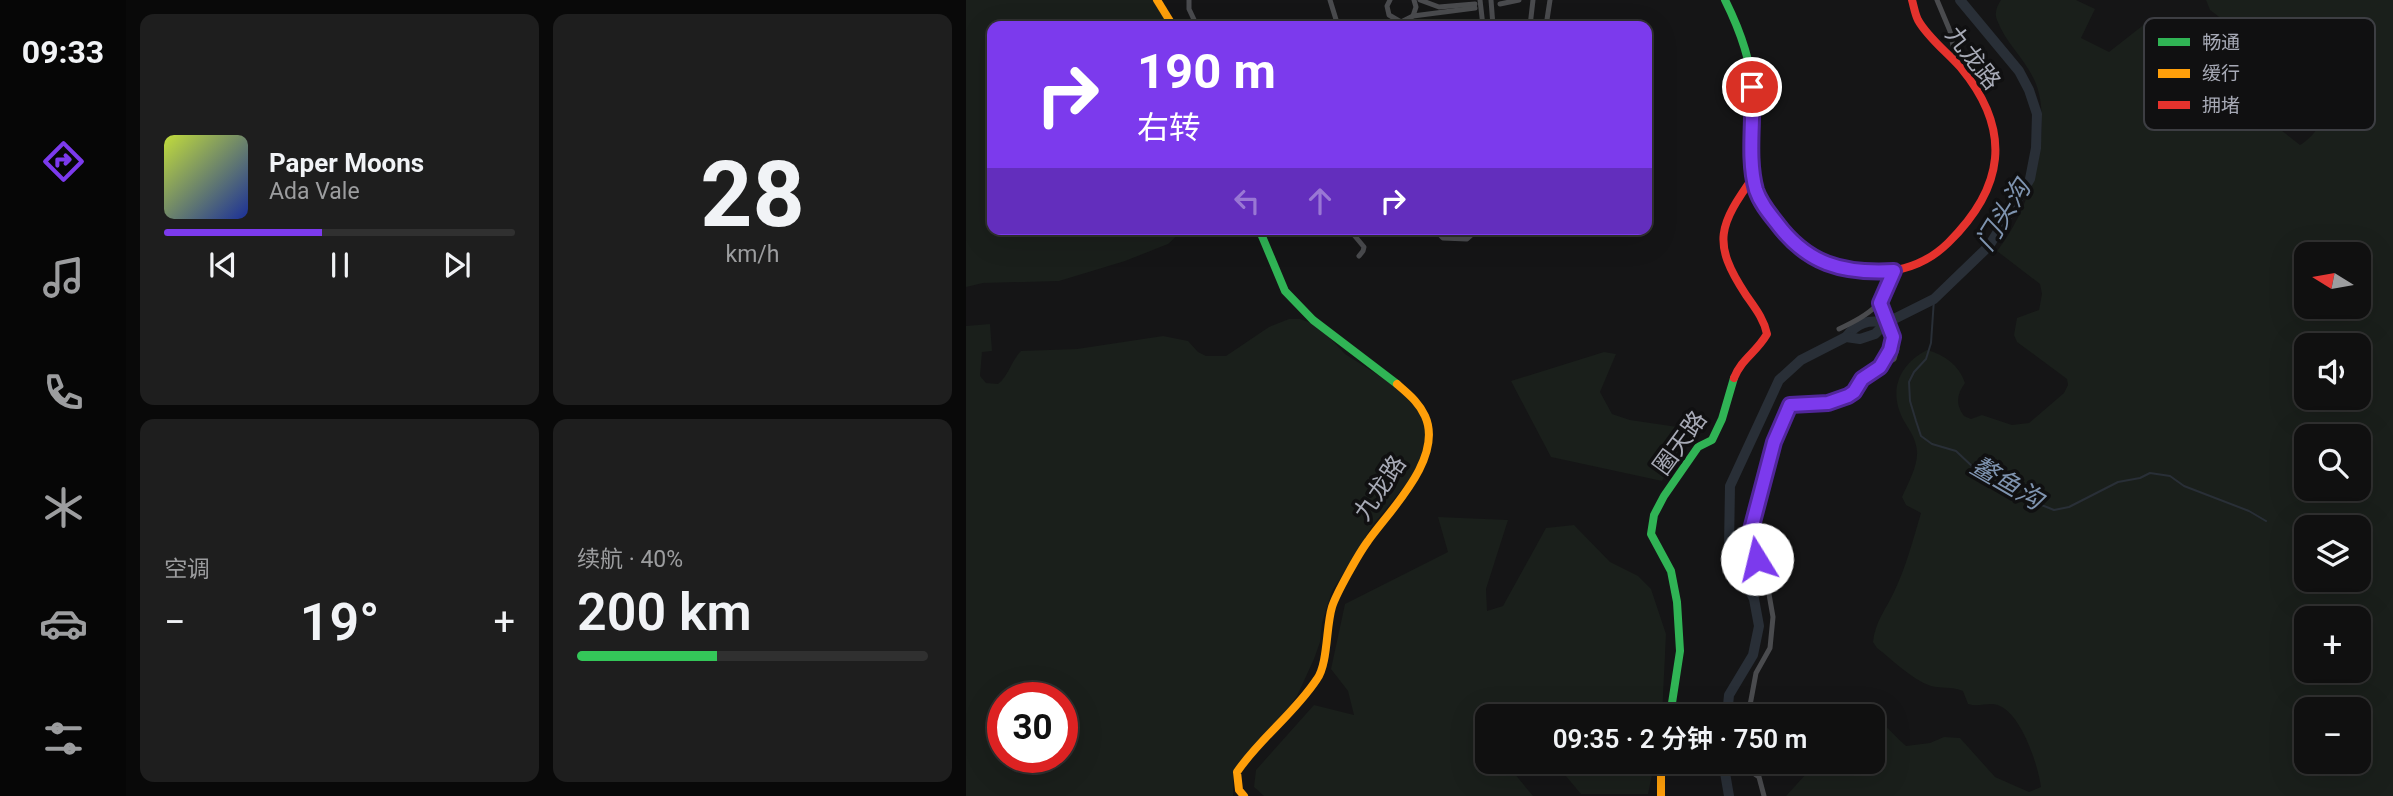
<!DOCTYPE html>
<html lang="zh">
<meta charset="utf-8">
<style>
body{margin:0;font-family:Roboto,"Noto Sans SC",sans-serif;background:#1e1e1e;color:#f1f3f6;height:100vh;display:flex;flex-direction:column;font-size:26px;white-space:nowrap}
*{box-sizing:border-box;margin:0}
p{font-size:23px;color:#9c9d9f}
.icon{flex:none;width:38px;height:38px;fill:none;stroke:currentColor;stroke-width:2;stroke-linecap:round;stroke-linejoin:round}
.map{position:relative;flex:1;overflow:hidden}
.sheet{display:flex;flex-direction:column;gap:14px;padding:14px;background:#090909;width:840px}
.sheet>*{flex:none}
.guide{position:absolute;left:21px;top:21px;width:665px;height:214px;border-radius:14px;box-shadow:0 7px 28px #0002,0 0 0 2px #303030;background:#7c3aed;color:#fff;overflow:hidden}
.needle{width:46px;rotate:281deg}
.buttons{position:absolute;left:1328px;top:242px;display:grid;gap:14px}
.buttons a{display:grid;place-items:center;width:77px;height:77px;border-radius:14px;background:#101010;box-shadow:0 7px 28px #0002,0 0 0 2px #303030;font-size:35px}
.speed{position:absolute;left:21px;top:682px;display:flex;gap:14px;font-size:35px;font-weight:700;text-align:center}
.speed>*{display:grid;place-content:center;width:91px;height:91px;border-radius:50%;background:#101010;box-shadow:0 7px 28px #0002,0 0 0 2px #303030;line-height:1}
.speed .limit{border:10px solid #d22;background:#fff;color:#111}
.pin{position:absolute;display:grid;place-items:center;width:60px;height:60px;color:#fff;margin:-30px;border:4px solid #fff;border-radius:50%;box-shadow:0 2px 7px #0007}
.me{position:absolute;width:77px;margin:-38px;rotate:351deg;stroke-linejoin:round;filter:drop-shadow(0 0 5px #0008)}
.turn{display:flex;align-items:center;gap:24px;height:147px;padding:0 35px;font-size:32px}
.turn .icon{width:91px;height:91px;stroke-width:2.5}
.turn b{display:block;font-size:49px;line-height:60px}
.lanes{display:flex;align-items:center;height:66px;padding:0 35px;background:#0003;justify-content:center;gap:35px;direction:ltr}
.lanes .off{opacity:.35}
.big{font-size:52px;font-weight:600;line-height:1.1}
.sheet .tile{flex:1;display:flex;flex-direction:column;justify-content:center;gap:10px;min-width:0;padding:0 24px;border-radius:14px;background:#1e1e1e}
.sheet .dial{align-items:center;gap:0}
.dial b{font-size:91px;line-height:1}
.song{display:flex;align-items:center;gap:21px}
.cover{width:84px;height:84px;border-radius:10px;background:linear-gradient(135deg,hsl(70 70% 55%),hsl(230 70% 35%))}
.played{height:7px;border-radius:4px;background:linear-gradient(90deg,#7c3aed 45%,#303030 45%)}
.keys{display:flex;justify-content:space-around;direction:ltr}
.heat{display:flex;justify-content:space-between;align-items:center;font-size:38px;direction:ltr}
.charge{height:10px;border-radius:5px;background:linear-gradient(90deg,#34c759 40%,#303030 0)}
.sheet .tiles{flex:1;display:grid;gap:14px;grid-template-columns:repeat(2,1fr)}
.trip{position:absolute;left:509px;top:704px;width:410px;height:70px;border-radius:14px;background:#101010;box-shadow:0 7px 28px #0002,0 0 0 2px #303030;font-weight:600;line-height:70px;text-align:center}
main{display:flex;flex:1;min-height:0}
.tabs{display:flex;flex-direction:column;width:126px;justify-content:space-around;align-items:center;background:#060606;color:#9c9d9f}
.tabs .icon{width:49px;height:49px}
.tabs .selected{color:#7c3aed}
.tabs b{font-size:32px;color:#f1f3f6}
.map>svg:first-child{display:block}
.green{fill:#1a1f1b;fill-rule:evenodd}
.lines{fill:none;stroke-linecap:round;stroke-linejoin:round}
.stream{stroke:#292f37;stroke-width:2}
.river{stroke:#292f37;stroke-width:10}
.street{stroke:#4a4b4e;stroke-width:5}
.fast{stroke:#30b455;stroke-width:8}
.slow{stroke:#ff9f0a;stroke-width:8}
.jam{stroke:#e5322d;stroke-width:8}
.route-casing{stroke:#51269a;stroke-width:18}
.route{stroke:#7c3aed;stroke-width:12}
.labels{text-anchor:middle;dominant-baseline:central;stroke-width:7;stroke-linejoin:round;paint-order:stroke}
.street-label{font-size:24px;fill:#a7aab6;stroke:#101011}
.water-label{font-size:26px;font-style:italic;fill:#7f94b0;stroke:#101011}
.key{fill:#101011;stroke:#3d3e43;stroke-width:2}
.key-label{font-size:19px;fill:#a7aab6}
</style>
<main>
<nav class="tabs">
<b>09:33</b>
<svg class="icon selected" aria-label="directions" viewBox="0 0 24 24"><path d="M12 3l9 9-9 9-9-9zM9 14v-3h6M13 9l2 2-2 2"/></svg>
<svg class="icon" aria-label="music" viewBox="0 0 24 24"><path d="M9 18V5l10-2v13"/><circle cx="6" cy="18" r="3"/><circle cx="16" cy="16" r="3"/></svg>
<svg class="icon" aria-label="phone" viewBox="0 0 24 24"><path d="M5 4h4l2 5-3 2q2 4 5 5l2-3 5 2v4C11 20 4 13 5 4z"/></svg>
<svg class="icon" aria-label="climate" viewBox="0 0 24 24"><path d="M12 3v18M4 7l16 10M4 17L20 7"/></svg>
<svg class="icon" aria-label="car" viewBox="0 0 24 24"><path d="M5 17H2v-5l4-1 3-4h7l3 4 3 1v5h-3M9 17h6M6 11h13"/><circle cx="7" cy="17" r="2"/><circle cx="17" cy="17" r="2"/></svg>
<svg class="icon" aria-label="filters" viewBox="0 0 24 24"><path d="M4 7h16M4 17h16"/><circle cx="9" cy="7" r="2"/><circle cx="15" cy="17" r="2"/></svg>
</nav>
<section class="sheet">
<div class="tiles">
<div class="tile">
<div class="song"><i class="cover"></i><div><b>Paper Moons</b><p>Ada Vale</p></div></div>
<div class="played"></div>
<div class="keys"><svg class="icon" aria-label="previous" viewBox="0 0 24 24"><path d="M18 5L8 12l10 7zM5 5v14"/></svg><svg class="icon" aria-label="pause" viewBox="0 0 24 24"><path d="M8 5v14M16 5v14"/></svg><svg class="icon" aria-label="next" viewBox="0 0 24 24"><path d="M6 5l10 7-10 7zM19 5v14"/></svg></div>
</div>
<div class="tile dial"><b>28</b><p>km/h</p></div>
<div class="tile"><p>空调</p>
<div class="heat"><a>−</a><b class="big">19°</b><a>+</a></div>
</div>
<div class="tile"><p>续航 · 40%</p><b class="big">200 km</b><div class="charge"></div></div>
</div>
</section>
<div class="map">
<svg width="1427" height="796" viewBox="0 0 1427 796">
<rect width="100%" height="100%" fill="#151516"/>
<g class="green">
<path d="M0,0h187l16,26h-177v203h192l-16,15 -43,17 -66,20 -76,2 -17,4z"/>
<path d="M1035,0h75l19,9 -14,29 28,14 37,-29 11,-2 54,33 19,20 9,17 28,28 33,26c14,-8 26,-26 28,-43l-11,-11 -107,-81 -4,-10h187v796h-607l21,-23 6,-12h59v-45h-36l10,-13c27,5 40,25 60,43l24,-3 14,-6 16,1 35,39 34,15 12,-5c-3,-22 -19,-71 -41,-81 -11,-5 -20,2 -32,-2l-5,-13c-12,-5 -21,-2 -32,-5 -20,-7 -37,-25 -54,-38l-4,-6c2,-20 13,-33 21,-50 12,-25 19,-52 27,-79l-15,-8 -4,-8c6,-14 16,-31 15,-46 -1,-12 -7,-20 -13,-30 -16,-29 -6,-56 23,-71 18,5 32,15 38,33 -8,11 -10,21 -1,33l7,3 11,-4 30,10 17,-2 35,-30 4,-8 -1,-6 -4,-3 -46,-34 -3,-7 3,-17 22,-8 3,-16 -2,-10 -43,-33c31,-39 53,-107 42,-157 -6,-29 -32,-47 -42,-74 -3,-7 0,-14 4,-20zM1340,254h53v52h-53zM1340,345h53v52h-53zM1340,436h53v52h-53zM1340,527h53v52h-53zM1340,618h53v52h-53zM1340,709h53v52h-53z"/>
<path d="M323,319h11l19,7 26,28 63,40 21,31 -12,46 -45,55 -19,33 -21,32 -10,32 -2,19 -6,17 -17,37 -10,14 -44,48 -10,15v23h-267v-470l24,-2 2,27 -10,1 -2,24 6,7 12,1c11,-9 13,-23 23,-33l56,-2 86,-13 25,5 10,11 8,4h20l43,-29zM37,698h59v60h-59z"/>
<path d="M638,352l12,2 -16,38 12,22 18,6 61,9 -29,52 -111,-24 -40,-76z"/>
<path d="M472,517l70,3 -22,69 1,22 16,-5 43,-78 28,-3 36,37 28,14 13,13 15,45 -4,82h-174v45h16l29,35h-269l-10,-9 2,-17 58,-65 40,10 -6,-24 -17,-22 14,-65 103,-52z"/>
<path d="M584,761h105l-7,33h-67l-25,-30z"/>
</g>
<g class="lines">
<path class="stream" d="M968,299l-3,44 -5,16 -12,13 -5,10 1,19 6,20 5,15 11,8 24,7 18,17 25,13 18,5 22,18 15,6 15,-3 49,-25 22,-4 10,-5 20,3 14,10 65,25 17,10"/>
<g class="river">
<path d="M880,337c11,-14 22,-18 40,-14"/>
<path d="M761,716l2,-21 24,-40 6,-29 -5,-27 -25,-52 1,-61 49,-106 22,-20 45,-23 14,2 15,-5 11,-11 48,-24 55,-53 41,-67 6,-31 1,-34 -8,-24 -10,-19 -59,-71"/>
<path d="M757,761l6,35"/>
</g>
<g class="street">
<path d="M223,0v9l8,17"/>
<path d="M364,0l8,26"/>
<path d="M424,0l-3,6 2,9 12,7 12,-6 3,-9 -2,-7"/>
<path d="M454,0l19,7 36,-3"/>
<path d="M514,0l3,26"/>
<path d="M525,0l2,26"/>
<path d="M971,0l13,31 6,29"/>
<path d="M534,4l19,-4"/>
<path d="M447,16l62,-8"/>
<path d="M564,26l3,-26"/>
<path d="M580,26l4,-26"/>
<path d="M383,229l15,18 -1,4 -4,5"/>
<path d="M475,229v7l2,2 24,1 11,-10"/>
<path d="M481,229l-1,3 27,2"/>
<path d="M914,303l17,46 -3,10 -12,7"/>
<path d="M873,329c32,-15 44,-23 54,-58"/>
<path d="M782,716l8,-43 14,-25 3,-31 -7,-40 -18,-36 26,-99 16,-37 38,-2 26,-11 8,-13 22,-17 9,-25"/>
<path d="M774,761l3,5 16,11 5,19"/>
<path d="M741,767l34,-4"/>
</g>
<g class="fast">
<path d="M759,0c14,28 26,60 28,92 1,23 -2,46 -1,69 2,50 41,82 81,104"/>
<path d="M293,229l26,62 28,29 84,64"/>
<path d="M704,716l10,-65 -3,-49 -6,-31 -20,-37 3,-19 10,-19 34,-49 14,-7 10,-21 12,-41"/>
</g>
<g class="slow">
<path d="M191,0l16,26"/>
<path d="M695,761v35"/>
<path d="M278,796l-5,-6 -2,-18c23,-34 57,-58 80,-93 11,-15 9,-53 15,-72 4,-13 27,-54 36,-66 22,-31 76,-83 57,-125 -7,-15 -17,-22 -28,-32"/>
</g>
<g class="jam">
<path d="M867,265c42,12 82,10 115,-22 56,-55 65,-112 13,-175 -13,-15 -33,-30 -43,-48 -3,-6 -4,-13 -6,-20"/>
<path d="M768,378c8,-20 22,-25 33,-44 -3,-15 -12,-26 -21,-39 -35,-53 -27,-70 8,-119"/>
</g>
</g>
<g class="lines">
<defs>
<path id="route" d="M786,87c2,33 -5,71 4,103 4,12 12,22 20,32 31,42 66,52 118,49l-14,32 13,34 -3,13 -10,17 -18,12 -8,13 -6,4 -20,7 -38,2 -16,37 -26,99 9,18"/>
</defs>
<use href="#route" class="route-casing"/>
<use href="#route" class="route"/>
</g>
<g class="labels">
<g class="street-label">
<text transform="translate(1007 58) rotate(52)">九龙路</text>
<text transform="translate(714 443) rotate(-54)">圈天路</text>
<text transform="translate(414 488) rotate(-56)">九龙路</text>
</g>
<g class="water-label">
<text transform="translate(1037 215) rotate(-58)">门头沟</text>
<text transform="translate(1041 483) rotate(30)">鳌鱼沟</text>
</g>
</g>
<rect x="1178" y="18" width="231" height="112" rx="10" class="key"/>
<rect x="1192" y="38" width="32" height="8" fill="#30b455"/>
<rect x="1192" y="69" width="32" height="9" fill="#ff9f0a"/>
<rect x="1192" y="101" width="32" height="8" fill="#e5322d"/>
<g class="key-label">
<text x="1236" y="49">畅通</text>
<text x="1236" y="80">缓行</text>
<text x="1236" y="112">拥堵</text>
</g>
</svg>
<div class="buttons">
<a><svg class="needle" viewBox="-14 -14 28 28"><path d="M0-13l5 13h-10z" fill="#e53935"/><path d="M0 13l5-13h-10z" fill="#9c9d9f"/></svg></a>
<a><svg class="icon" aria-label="sound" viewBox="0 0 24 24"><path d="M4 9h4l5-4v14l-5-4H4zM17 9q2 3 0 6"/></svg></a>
<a><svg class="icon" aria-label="search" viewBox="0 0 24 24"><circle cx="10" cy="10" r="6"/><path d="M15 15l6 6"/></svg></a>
<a><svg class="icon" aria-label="layers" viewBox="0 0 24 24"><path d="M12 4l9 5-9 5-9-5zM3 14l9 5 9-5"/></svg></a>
<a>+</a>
<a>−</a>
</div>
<div class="speed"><div class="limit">30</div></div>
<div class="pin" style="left:786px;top:87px;background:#d93025"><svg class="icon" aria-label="arrive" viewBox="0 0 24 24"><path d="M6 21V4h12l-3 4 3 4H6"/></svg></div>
<svg class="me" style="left:791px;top:559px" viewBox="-20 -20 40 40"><circle r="19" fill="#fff"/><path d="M0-13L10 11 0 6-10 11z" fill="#7c3aed"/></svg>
<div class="trip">09:35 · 2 分钟 · 750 m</div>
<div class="guide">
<div class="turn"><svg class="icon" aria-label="right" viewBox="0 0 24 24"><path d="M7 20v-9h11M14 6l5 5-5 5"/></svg><div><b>190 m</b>右转</div></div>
<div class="lanes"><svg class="icon off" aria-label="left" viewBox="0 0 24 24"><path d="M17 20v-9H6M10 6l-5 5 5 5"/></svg><svg class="icon off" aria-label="ahead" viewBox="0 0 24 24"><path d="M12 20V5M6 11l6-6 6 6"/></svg><svg class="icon" aria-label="right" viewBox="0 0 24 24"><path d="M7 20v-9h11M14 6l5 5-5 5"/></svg></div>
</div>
</div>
</main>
